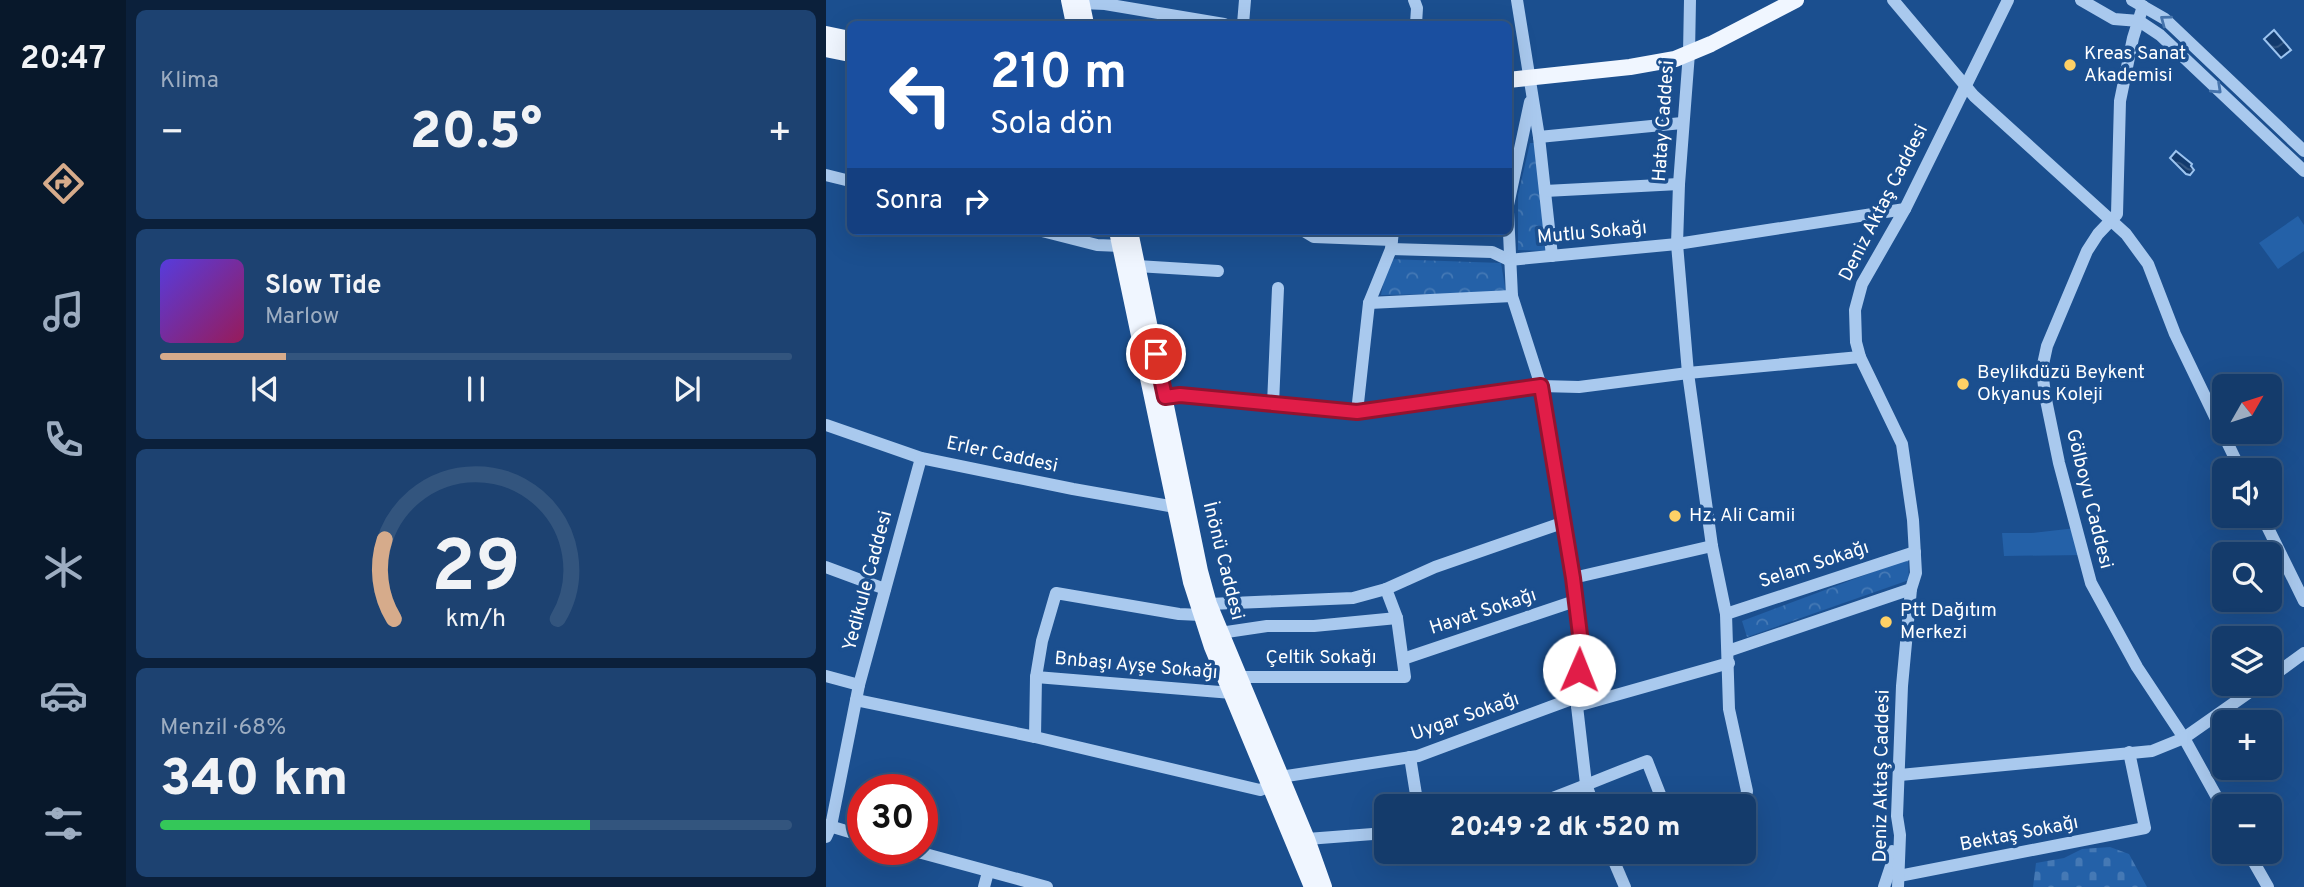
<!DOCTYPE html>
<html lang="tr">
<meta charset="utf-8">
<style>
body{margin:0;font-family:Overpass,sans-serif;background:#1d4271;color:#f1f3f6;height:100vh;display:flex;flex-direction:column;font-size:26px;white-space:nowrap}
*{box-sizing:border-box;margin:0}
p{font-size:23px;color:#9dadc1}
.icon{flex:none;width:38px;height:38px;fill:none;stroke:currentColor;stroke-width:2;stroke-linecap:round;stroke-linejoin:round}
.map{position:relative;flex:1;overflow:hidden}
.details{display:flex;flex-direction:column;gap:10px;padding:10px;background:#0b203b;width:700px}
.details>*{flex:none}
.top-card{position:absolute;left:21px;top:21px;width:665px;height:214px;border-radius:10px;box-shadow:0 7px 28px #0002,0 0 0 2px #33557e;background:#1a4fa0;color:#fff;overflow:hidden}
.needle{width:46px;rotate:51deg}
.fabs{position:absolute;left:1386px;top:374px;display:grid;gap:14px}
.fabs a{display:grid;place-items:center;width:70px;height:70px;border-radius:10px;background:#143b6b;box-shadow:0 7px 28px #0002,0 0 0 2px #33557e;font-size:35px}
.speed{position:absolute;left:21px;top:774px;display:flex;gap:14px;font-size:35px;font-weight:700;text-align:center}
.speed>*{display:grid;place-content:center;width:91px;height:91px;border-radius:50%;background:#143b6b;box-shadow:0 7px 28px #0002,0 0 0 2px #33557e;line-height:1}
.speed .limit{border:10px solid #d22;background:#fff;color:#111}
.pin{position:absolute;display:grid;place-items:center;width:60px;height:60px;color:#fff;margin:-30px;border:4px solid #fff;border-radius:50%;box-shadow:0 2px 7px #0007}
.me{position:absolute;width:77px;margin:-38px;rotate:1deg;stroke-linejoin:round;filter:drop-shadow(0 0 5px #0008)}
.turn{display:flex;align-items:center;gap:24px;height:147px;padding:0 28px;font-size:32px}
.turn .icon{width:91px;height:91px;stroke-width:2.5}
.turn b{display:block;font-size:49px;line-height:60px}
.then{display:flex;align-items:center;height:66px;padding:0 28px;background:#0003;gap:14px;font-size:26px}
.big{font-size:52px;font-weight:800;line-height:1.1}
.details .widget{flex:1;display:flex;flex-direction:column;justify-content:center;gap:10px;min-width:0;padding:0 24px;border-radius:10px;background:#1d4271}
.details .dial{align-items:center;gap:0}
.dial svg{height:182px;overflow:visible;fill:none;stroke:#33557e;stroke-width:7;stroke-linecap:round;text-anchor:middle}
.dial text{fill:#f1f3f6;stroke:none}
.song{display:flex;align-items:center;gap:21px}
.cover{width:84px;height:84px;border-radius:10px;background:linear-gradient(135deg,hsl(250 70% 55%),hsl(330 70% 35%))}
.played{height:7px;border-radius:4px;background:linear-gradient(90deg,#d6ab8b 20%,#33557e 20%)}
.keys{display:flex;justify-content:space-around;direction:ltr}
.heat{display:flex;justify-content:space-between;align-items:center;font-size:38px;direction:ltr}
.charge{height:10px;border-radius:5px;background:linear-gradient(90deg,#34c759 68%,#33557e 0)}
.trip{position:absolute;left:548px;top:794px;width:382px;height:70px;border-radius:10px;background:#143b6b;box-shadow:0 7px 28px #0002,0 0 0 2px #33557e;font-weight:800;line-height:70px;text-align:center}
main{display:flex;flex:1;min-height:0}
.tab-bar{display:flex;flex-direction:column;width:126px;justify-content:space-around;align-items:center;background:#08182b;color:#9dadc1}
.tab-bar .icon{width:49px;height:49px}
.tab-bar .active{color:#d6ab8b}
.tab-bar b{font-size:32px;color:#f1f3f6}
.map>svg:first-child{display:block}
.forest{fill:url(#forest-crowns)}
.cemetery{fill:url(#cemetery-stones)}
.pitch{fill:#2461a8}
.water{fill:url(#water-waves);stroke:#9cc4f0;stroke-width:2}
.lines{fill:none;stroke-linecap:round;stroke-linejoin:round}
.minor{stroke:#a9c9ee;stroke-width:12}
.major{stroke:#f0f6ff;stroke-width:16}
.oneway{stroke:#4674ac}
.route-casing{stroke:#92132f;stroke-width:18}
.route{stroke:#e11d48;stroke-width:12}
.poi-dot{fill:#ffd166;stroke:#1b4f8f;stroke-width:2.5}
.labels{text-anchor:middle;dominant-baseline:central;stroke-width:7;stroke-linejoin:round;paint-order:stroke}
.poi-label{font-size:19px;fill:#fff;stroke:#1b4f8f;text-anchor:start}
.street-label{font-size:19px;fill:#fff;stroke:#1b4f8f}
</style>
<main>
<nav class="tab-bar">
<b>20:47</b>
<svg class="icon active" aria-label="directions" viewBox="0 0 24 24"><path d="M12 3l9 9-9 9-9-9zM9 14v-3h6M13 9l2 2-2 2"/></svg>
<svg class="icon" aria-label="music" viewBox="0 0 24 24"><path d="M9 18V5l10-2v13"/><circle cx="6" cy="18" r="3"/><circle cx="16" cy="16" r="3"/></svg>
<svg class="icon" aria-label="phone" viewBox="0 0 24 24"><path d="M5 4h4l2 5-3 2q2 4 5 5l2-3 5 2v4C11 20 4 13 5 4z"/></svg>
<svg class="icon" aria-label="climate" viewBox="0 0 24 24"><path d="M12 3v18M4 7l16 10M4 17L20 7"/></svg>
<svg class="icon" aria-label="car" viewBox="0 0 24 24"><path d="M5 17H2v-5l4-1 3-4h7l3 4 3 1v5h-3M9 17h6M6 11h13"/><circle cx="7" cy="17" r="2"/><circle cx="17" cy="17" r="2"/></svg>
<svg class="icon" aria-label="filters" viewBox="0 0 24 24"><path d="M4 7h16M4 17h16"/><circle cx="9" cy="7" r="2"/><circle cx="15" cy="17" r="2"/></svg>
</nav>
<section class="details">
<div class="widget"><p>Klima</p>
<div class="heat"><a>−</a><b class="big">20.5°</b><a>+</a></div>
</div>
<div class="widget">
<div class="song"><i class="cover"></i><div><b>Slow Tide</b><p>Marlow</p></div></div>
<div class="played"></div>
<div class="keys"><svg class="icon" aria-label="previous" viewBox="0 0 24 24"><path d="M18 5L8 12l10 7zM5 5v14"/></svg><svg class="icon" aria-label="pause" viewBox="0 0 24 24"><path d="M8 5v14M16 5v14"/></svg><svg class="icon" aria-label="next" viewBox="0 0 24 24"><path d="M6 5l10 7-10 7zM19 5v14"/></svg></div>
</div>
<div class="widget dial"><svg viewBox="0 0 100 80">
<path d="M14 69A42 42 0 1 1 86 69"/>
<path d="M14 69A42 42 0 0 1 10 34" stroke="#d6ab8b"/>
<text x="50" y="56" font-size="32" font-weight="700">29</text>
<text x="50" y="72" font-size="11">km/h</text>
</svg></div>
<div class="widget"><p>Menzil · 68%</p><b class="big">340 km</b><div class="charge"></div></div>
</section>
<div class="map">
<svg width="1478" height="887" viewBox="0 0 1478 887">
<defs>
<pattern id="forest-crowns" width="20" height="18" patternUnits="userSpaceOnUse" patternTransform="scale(1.75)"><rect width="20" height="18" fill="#2461a8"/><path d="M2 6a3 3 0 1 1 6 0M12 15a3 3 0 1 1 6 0" fill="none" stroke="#4579b5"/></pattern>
<pattern id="cemetery-stones" width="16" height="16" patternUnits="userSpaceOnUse" patternTransform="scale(1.75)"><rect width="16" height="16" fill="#2461a8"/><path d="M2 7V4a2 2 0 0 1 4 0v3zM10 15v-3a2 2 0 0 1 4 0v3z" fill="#4579b5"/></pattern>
<pattern id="water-waves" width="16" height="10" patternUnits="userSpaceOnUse" patternTransform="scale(1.75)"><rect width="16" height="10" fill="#123a6d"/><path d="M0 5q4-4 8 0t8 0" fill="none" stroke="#365883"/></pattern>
</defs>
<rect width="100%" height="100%" fill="#1b4f8f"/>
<g class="forest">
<path d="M704,143h5l11,108 -28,-1v-55z"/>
<path d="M562,259l113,4 5,30 -125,2z"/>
<path d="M1082,559l1,21 -162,57 -5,-16z"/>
</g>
<path class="cemetery" d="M1284,847l19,7 18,33h-114l3,-24 28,-5 18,-9z"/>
<g class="pitch">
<path d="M1472,216l6,9v26l-26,18 -19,-26z"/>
<path d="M1250,528l7,27 -79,1 -2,-23h29z"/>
</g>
<g class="water">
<path d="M1448,30l17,20 -10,8 -17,-19z"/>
<path d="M1350,151l16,13 -1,2 3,4 -4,5 -4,-1 -16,-16z"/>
</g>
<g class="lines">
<g class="minor">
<path d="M588,0l3,8 -1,16"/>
<path d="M691,0l22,137 13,119"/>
<path d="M864,0l-1,53 -10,131 -2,60 11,129 24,173 14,68 3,95 18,82 -2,10 -11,6"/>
<path d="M1067,0l81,96 152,138 22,30 27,70 66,137"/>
<path d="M1255,0l33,19 25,2 21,14 144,136"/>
<path d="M1306,0l33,19 139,132"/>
<path d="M255,3l24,1 119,20"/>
<path d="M1317,6l-10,32 -13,63 -3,113 -19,20 -11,17 -40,95 -5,23 3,26 14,68 32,120 46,84 47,71 40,72"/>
<path d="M417,24l2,-24"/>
<path d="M713,137l143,-14"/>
<path d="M0,175l24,6"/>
<path d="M719,191l134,-7"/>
<path d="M682,205l22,-103"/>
<path d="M682,212l4,84 29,90 32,192 8,65 -4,63 9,78 8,23"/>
<path d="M216,231l55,14 24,1"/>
<path d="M478,231l10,6 78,3"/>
<path d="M565,249l101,3 17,8"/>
<path d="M683,260l168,-16 228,-35"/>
<path d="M311,266l81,5"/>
<path d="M543,303l143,-7"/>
<path d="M339,397l15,-2 190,17 171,-26 38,1 109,-14 172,-16"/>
<path d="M447,404l5,-116"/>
<path d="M531,412l12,-109 22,-54 2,-18"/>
<path d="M0,425l95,33 152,31 102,18"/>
<path d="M1436,516l42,85"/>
<path d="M0,567l59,22"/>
<path d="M747,578l139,-32"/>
<path d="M383,604l144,-6 33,-9"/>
<path d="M900,614l189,-62"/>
<path d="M394,633l47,-7h47l83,-8"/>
<path d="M902,651l183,-62"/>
<path d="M577,659l172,-58"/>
<path d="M0,676l33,9"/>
<path d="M210,677l196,16"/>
<path d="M413,677h166l-8,-59 -11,-29 49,-22 127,-44"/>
<path d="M1444,678l34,-25"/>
<path d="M30,700l179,37 225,53 11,-4"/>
<path d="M751,706l152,-43"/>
<path d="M209,737l1,-60 6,-36 14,-48 123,21 22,1"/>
<path d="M584,757l8,50"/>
<path d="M1074,775l252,-24 32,-13 77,-54"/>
<path d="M454,777l138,-21 159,-59"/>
<path d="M702,807c40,-14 79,-31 119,-46l18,46"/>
<path d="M0,825l37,11"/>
<path d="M0,837l5,-11 28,-141 62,-227"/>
<path d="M473,842l8,-3 79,-6"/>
<path d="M81,849l140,38"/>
<path d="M784,852l15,35"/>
<path d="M1422,852l20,35"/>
<path d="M786,859l17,-7"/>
<path d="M1073,876l246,-48 -16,-76"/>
<path d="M158,887l4,-15"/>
<path d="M1058,887l8,-24v-12"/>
<path d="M1072,887l2,-52 -3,-19 5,-130 9,-97 5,-16 -3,-53 -11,-76 -42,-87 -4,-15 -1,-32 7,-26 43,-75 103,-209"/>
</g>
<g class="major">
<path d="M243,0l5,24"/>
<path d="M255,0l5,24"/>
<path d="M0,34l24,5"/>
<path d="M0,49l24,5"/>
<path d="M682,80l122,-13 45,-8 36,-15 85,-44"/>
<path d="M291,231l74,351 21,65 100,240"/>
<path d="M304,231l70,340 9,33 98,235 17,48"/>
</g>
</g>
<defs><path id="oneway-chevron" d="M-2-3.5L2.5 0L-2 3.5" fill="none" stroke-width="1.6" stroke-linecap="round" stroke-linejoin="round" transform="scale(1.75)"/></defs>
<g class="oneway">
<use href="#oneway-chevron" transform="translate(1339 20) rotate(-143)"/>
<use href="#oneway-chevron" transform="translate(1391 89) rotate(43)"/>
</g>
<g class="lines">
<defs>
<path id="route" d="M330,354l9,43 15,-2 177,17 184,-26 32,192 8,65 -2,27"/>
</defs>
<use href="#route" class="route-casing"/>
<use href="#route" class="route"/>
</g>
<g class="poi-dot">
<circle cx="1244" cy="65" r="7"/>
<circle cx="1137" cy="384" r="7"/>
<circle cx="849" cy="516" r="7"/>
<circle cx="1060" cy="622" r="7"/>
</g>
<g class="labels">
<g class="poi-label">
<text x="1258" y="54">Kreas Sanat<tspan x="1258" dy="22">Akademisi</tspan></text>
<text x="1151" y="373">Beylikdüzü Beykent<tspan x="1151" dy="22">Okyanus Koleji</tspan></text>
<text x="863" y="516">Hz. Ali Camii</text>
<text x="1074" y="611">Ptt Dağıtım<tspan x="1074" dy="22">Merkezi</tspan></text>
</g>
<g class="street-label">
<text transform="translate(838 121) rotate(-86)">Hatay Caddesi</text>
<text transform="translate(1058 203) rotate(-63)">Deniz Aktaş Caddesi</text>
<text transform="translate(766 233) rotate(-5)">Mutlu Sokağı</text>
<text transform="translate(176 455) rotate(12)">Erler Caddesi</text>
<text transform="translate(1263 499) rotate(76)">Gölboyu Caddesi</text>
<text transform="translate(397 561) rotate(76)">İnönü Caddesi</text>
<text transform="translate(988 565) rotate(-18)">Selam Sokağı</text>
<text transform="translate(42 581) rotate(-75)">Yedikule Caddesi</text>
<text transform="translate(657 612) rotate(-18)">Hayat Sokağı</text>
<text x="495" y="658">Çeltik Sokağı</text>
<text transform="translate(310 666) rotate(5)">Bnbaşı Ayşe Sokağı</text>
<text transform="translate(639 717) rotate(-19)">Uygar Sokağı</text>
<text transform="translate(1056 776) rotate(-89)">Deniz Aktaş Caddesi</text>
<text transform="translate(1193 834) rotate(-11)">Bektaş Sokağı</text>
</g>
</g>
</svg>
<div class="fabs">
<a><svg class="needle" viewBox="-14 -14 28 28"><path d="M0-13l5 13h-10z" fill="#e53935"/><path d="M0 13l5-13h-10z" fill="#9dadc1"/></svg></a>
<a><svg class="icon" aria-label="sound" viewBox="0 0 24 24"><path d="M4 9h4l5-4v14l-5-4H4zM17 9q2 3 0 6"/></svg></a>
<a><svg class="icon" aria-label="search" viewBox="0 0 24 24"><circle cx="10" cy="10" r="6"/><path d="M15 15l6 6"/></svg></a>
<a><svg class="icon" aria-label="layers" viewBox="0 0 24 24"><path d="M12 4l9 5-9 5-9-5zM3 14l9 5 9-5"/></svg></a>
<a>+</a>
<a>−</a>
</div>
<div class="speed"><div class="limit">30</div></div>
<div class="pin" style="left:330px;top:354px;background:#d93025"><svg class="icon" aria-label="arrive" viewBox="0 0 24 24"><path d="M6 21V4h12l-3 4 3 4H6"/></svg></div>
<svg class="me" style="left:753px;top:670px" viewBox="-20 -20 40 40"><circle r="19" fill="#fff"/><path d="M0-13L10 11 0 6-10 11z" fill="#e11d48"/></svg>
<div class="trip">20:49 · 2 dk · 520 m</div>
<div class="top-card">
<div class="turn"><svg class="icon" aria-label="left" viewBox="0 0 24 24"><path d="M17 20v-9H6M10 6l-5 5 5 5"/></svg><div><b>210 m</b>Sola dön</div></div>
<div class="then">Sonra<svg class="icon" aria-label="right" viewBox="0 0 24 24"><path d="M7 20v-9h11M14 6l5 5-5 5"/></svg></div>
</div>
</div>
</main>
